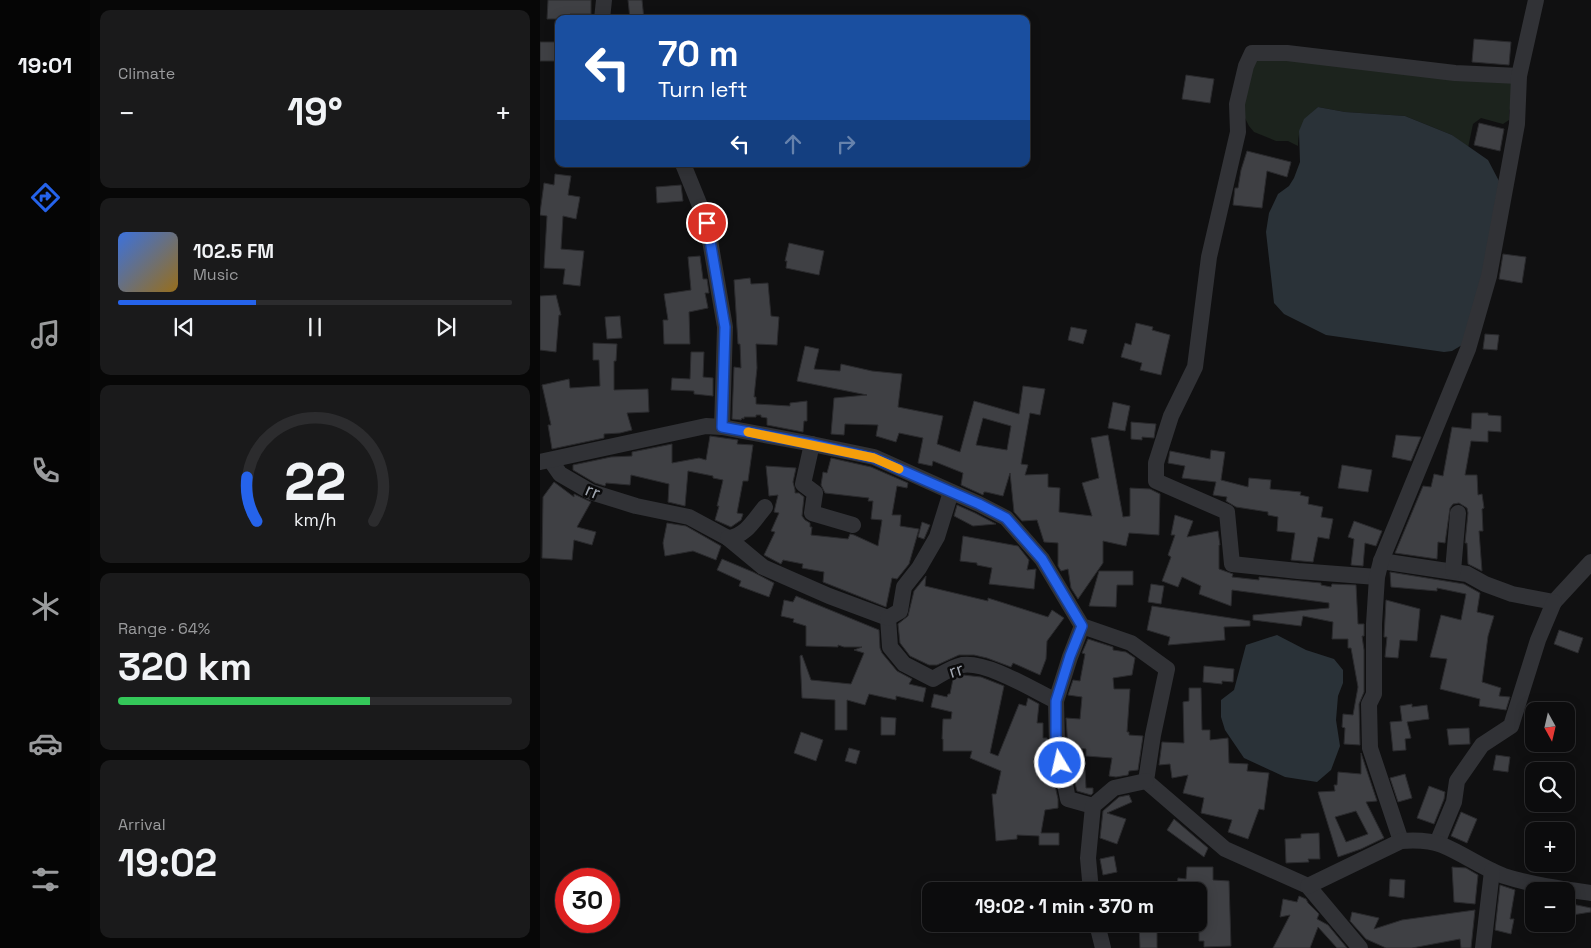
<!DOCTYPE html>
<meta charset="utf-8">
<style>
body{margin:0;font-family:"Space Grotesk",sans-serif;background:#1a1a1b;color:#f1f3f6;height:100vh;display:flex;flex-direction:column;font-size:19px;white-space:nowrap}
*{box-sizing:border-box;margin:0}
p{font-size:16px;color:#9a9b9d}
.icon{flex:none;width:28px;height:28px;fill:none;stroke:currentColor;stroke-width:2;stroke-linecap:round;stroke-linejoin:round}
.map{position:relative;flex:1;overflow:hidden}
.details{display:flex;flex-direction:column;gap:10px;padding:10px;background:#070707;width:450px}
.details>*{flex:none}
.hud{position:absolute;left:15px;top:15px;width:475px;height:152px;border-radius:10px;box-shadow:0 2px 12px #0003,0 0 0 1px #2c2c2e;background:#1a4fa0;color:#fff;overflow:hidden}
.needle{width:32px;rotate:172deg}
.fabs{position:absolute;left:985px;top:702px;display:grid;gap:10px}
.fabs a{display:grid;place-items:center;width:50px;height:50px;border-radius:10px;background:#0c0c0d;box-shadow:0 2px 12px #0003,0 0 0 1px #2c2c2e;font-size:25px}
.speed{position:absolute;left:15px;top:868px;display:flex;gap:10px;font-size:25px;font-weight:700;text-align:center}
.speed>*{display:grid;place-content:center;width:65px;height:65px;border-radius:50%;background:#0c0c0d;box-shadow:0 2px 12px #0003,0 0 0 1px #2c2c2e;line-height:1}
.speed .limit{border:8px solid #d22;background:#fff;color:#111}
.pin{position:absolute;display:grid;place-items:center;width:42px;height:42px;color:#fff;margin:-21px;border:2px solid #fff;border-radius:50%;box-shadow:0 1px 5px #0007}
.me{position:absolute;width:55px;margin:-28px;rotate:351deg;stroke-linejoin:round;filter:drop-shadow(0 0 4px #0008)}
.turn{display:flex;align-items:center;gap:18px;height:105px;padding:0 20px;font-size:22px}
.turn .icon{width:65px;height:65px;stroke-width:2.5}
.turn b{display:block;font-size:35px;line-height:42px}
.lanes{display:flex;align-items:center;height:48px;padding:0 20px;background:#0003;justify-content:center;gap:25px;direction:ltr}
.lanes .off{opacity:.35}
.big{font-size:38px;font-weight:700;line-height:1.1}
.details .card{flex:1;display:flex;flex-direction:column;justify-content:center;gap:8px;min-width:0;padding:0 18px;border-radius:10px;background:#1a1a1b}
.details .dial{align-items:center;gap:0}
.dial svg{height:130px;overflow:visible;fill:none;stroke:#2c2c2e;stroke-width:7;stroke-linecap:round;text-anchor:middle}
.dial text{fill:#f1f3f6;stroke:none}
.song{display:flex;align-items:center;gap:15px}
.cover{width:60px;height:60px;border-radius:8px;background:linear-gradient(135deg,hsl(220 70% 55%),hsl(40 70% 35%))}
.played{height:5px;border-radius:2px;background:linear-gradient(90deg,#2563eb 35%,#2c2c2e 35%)}
.keys{display:flex;justify-content:space-around;direction:ltr}
.heat{display:flex;justify-content:space-between;align-items:center;font-size:28px;direction:ltr}
.charge{height:8px;border-radius:4px;background:linear-gradient(90deg,#34c759 64%,#2c2c2e 0)}
.trip{position:absolute;left:382px;top:882px;width:285px;height:50px;border-radius:10px;background:#0c0c0d;box-shadow:0 2px 12px #0003,0 0 0 1px #2c2c2e;font-weight:700;line-height:50px;text-align:center}
main{display:flex;flex:1;min-height:0}
.dock{display:flex;flex-direction:column;width:90px;justify-content:space-around;align-items:center;background:#050505;color:#9a9b9d}
.dock .icon{width:35px;height:35px}
.dock .selected{color:#2563eb}
.dock b{font-size:22px;color:#f1f3f6}
.map>svg:first-child{display:block}
.green{fill:#1c231d}
.water{fill:#2a3238}
.building{fill:#3f4044;stroke:#2a2a2d;fill-rule:evenodd}
.lines{fill:none;stroke-linecap:round;stroke-linejoin:round}
.street{stroke:#313236;stroke-width:16}
.route-casing{stroke:#184099;stroke-width:12}
.route{stroke:#2563eb;stroke-width:9}
.slow{stroke:#f59e0b;stroke-width:9}
.labels{text-anchor:middle;dominant-baseline:central;stroke-width:5;stroke-linejoin:round;paint-order:stroke}
.street-label{font-size:19px;fill:#a1a7b1;stroke:#0b0b0c}
</style>
<main>
<nav class="dock">
<b>19:01</b>
<svg class="icon selected" aria-label="directions" viewBox="0 0 24 24"><path d="M12 3l9 9-9 9-9-9zM9 14v-3h6M13 9l2 2-2 2"/></svg>
<svg class="icon" aria-label="music" viewBox="0 0 24 24"><path d="M9 18V5l10-2v13"/><circle cx="6" cy="18" r="3"/><circle cx="16" cy="16" r="3"/></svg>
<svg class="icon" aria-label="phone" viewBox="0 0 24 24"><path d="M5 4h4l2 5-3 2q2 4 5 5l2-3 5 2v4C11 20 4 13 5 4z"/></svg>
<svg class="icon" aria-label="climate" viewBox="0 0 24 24"><path d="M12 3v18M4 7l16 10M4 17L20 7"/></svg>
<svg class="icon" aria-label="car" viewBox="0 0 24 24"><path d="M5 17H2v-5l4-1 3-4h7l3 4 3 1v5h-3M9 17h6M6 11h13"/><circle cx="7" cy="17" r="2"/><circle cx="17" cy="17" r="2"/></svg>
<svg class="icon" aria-label="filters" viewBox="0 0 24 24"><path d="M4 7h16M4 17h16"/><circle cx="9" cy="7" r="2"/><circle cx="15" cy="17" r="2"/></svg>
</nav>
<section class="details">
<div class="card"><p>Climate</p>
<div class="heat"><a>−</a><b class="big">19°</b><a>+</a></div>
</div>
<div class="card">
<div class="song"><i class="cover"></i><div><b>102.5 FM</b><p>Music</p></div></div>
<div class="played"></div>
<div class="keys"><svg class="icon" aria-label="previous" viewBox="0 0 24 24"><path d="M18 5L8 12l10 7zM5 5v14"/></svg><svg class="icon" aria-label="pause" viewBox="0 0 24 24"><path d="M8 5v14M16 5v14"/></svg><svg class="icon" aria-label="next" viewBox="0 0 24 24"><path d="M6 5l10 7-10 7zM19 5v14"/></svg></div>
</div>
<div class="card dial"><svg viewBox="0 0 100 80">
<path d="M14 69A42 42 0 1 1 86 69"/>
<path d="M14 69A42 42 0 0 1 8 42" stroke="#2563eb"/>
<text x="50" y="56" font-size="32" font-weight="700">22</text>
<text x="50" y="72" font-size="11">km/h</text>
</svg></div>
<div class="card"><p>Range · 64%</p><b class="big">320 km</b><div class="charge"></div></div>
<div class="card"><p>Arrival</p><b class="big">19:02</b></div>
</section>
<div class="map">
<svg width="1051" height="948" viewBox="0 0 1051 948">
<rect width="100%" height="100%" fill="#101011"/>
<path class="green" d="M717,52l254,30 4,15 -6,14v9l-6,4 -22,-6 -8,6 -5,24 -16,-13 -47,-19 -60,-4 -27,-5c-15,14 -19,18 -20,39l-10,-5h-12l-22,-9 -5,-6 -8,-16z"/>
<g class="water">
<path d="M778,107l27,5 60,4 47,19 36,25 11,21 -20,113 -17,51 -10,6 -8,1 -118,-17 -42,-21 -10,-11 -8,-71 3,-19 9,-19 11,-8 5,-8 6,-16 -1,-31 5,-12z"/>
<path d="M737,635l29,15 28,9 9,11v13l-5,13 -2,24 4,26 -9,24 -14,12 -32,-5 -41,-19 -19,-28 -4,-13v-17l13,-10 12,-45z"/>
</g>
<g class="building">
<path d="M8,0h43v14h-21l-1,5h-22z"/>
<path d="M88,0h14l2,19h-14z"/>
<path d="M934,39l37,3 -2,23 -37,-3z"/>
<rect x="0" y="42" width="19" height="19"/>
<path d="M646,75l28,4 -4,24 -28,-4z"/>
<path d="M939,123l25,6 -4,22 -26,-6z"/>
<path d="M707,151l44,11 -4,15 -20,-6 -5,37 -29,-3 2,-17h3l3,-18z"/>
<path d="M15,174l16,2 -3,19 12,2 -4,22 -13,-3 -2,33 23,2 -4,35 -17,-2 2,-15 -21,-1 3,-52 -7,-1v-2l4,-30 10,2z"/>
<path d="M141,185l2,16 -26,2 -1,-16z"/>
<path d="M249,243l35,8 -5,24 -33,-7 1,-7h-2z"/>
<path d="M963,254l23,3 -4,26 -23,-4z"/>
<path d="M160,256l3,23h4l2,14h-4l3,15 -19,4 1,32h-26l-1,-24h5l-4,-26 27,-4 -3,-33z"/>
<path d="M210,278l1,6 17,-1 3,33 8,1 -2,28 -21,-1 1,24 -3,29h2v7l34,2v-3l17,-2v20h-3l-1,11 -36,-7v-7l-6,-1v-2h-5v2h-12v2l-2,-1 -1,2 -9,-1 2,-52 7,1 -1,-24h-2l-4,-64z"/>
<path d="M16,295l5,20h-2l-3,37 -16,-2v-54z"/>
<path d="M80,316l2,22 -15,1 -2,-22z"/>
<path d="M596,323l17,4 -1,3 18,5 -9,40 -21,-5 2,-7 -21,-6 4,-14 6,2z"/>
<path d="M531,327l16,3 -4,14 -15,-4z"/>
<path d="M945,334l14,1 -2,15 -14,-1z"/>
<path d="M53,343l24,1 -1,17h-2v29l34,-1 1,23 -22,1 5,17 -12,3 -16,1v4l-52,11 -4,-24h3l-9,-40 27,-6 1,9 30,-2 -1,-26h-6z"/>
<path d="M265,346l14,3 -5,20 26,2 1,-7 31,7 30,3 -4,33 45,9 -6,28 23,8 14,-51 45,13 4,-28 22,3 -5,26 -10,-2 -9,51 7,1 -3,10 23,-1v13l12,1 -1,24 33,4 -10,-33 17,-5 -8,-40 17,-3 15,82 7,-1v-28l20,1 10,5 -1,41 -30,-2 -3,13 -23,-5v22l-25,36 -7,-11 -3,-19 -7,2 -3,-5v-23l-14,-1 -7,-22 -15,1 -8,-9 -4,-39 -7,23 -17,-4h-2l-1,3 -22,-10 2,-12 -30,-12 -1,5 -14,-3 5,-25 -24,-5 -3,9 -20,-6 2,-11 -33,-1 -1,11 -13,-1 3,-36 33,-3 -70,-14zM443,418l28,8 -4,24 -31,-5z"/>
<path d="M151,352h13l-1,25 10,1v18l-19,-2v-3l-23,-1 1,-12 18,1z"/>
<path d="M573,402l17,4 -5,25 -17,-3z"/>
<path d="M932,413h16v2l13,1v16l-13,-1v11l-17,-1 -6,34h12l1,20 4,-1 2,14 -2,1 1,22h-4l3,40 -14,-7 -1,-21h-2l3,-30 -1,-5 -8,-5 -6,1 -3,4 -5,35 -7,-1 -1,17 -42,-6 28,-67 8,1 3,-13 9,2 9,-49 19,2z"/>
<path d="M591,422l25,2 -2,14 -12,-1v3l-11,-1z"/>
<path d="M856,435l25,2 -10,24 -19,-4z"/>
<path d="M170,436l28,4 -1,4 16,1 -5,36h-5l-6,32 6,1 -2,6 -10,7 -16,-7 4,-14h-2l6,-26 -10,-2v-2l-25,-5 -3,35 -17,-4 1,-18 -38,-9 -1,10 -24,-2 -1,3 -10,-3 -22,-13v-5l38,-8 21,-1v-4l40,-8v19l27,-5 7,2z"/>
<path d="M671,450l14,2 -4,28 27,7 1,-9 22,2 -1,9 31,3 -1,3 9,2 -1,7 15,3 -2,10 12,2 -4,20 -11,-2 -5,25 -22,-2 4,-27 -18,-2 1,-14 -10,-2v-3l-32,-5 -10,-6 1,-4 -14,-2 3,-13 -34,-4 3,-12 -17,-3 2,-12 40,8z"/>
<path d="M291,458l40,9 37,16 -1,5 -10,-2 -5,29h9l-1,11 19,3 -10,35 -12,15 -5,-1 -6,29 -63,-25 1,-10 -22,-4 1,-4 -20,-4 -2,4 -17,-9 11,-23 -4,-1 8,-18 -5,-1 4,-17 -9,1 -3,-30 30,2 -3,14 2,8v3h4l5,4 -2,19 3,4 5,3v4h2l-1,8 37,4 2,-5 4,1 24,11 4,-26 -11,-1 2,-18h-5l1,-3 -44,-5 -4,-8 2,-13 4,1z"/>
<path d="M802,465l30,5 -4,22 -30,-4z"/>
<path d="M14,482l20,15v-3l17,8 -14,25 19,5 -4,13 -18,-5 -2,20 -30,-2 1,-61z"/>
<path d="M417,505l18,8 21,11 -23,2 -19,-10z"/>
<path d="M635,515l18,6 -6,16 31,-6 2,14h-1v24l14,5 -1,3 27,3v-3l62,6v2l10,2 1,-3 24,1 2,39h6v12h-2l2,14v42l-5,12 1,41 -16,-1 1,-16 -3,-1 1,-13 10,1 5,-28 -7,-39h-3v-9h-16l1,-17 -30,-6 -2,10 -48,-6v-5l76,-7v-5l-97,-13 -1,16 -32,-12 2,-8 -19,-9 -4,10 -16,-6 9,-24 -3,-2 7,-20h-4z"/>
<path d="M814,521l28,10 -6,15 -11,-3 -2,23 -12,-1 3,-26 -6,-2z"/>
<path d="M382,522l8,3 -6,14 -6,-2z"/>
<path d="M127,523l19,3 35,20 -5,14 -23,-9 -28,5 -2,-13z"/>
<path d="M423,536l55,10 11,14 -2,10 9,-1 -2,20 -45,-5 3,-16 -15,-3v-2l-17,-2z"/>
<path d="M182,559l31,13 21,11 -5,14 -30,-11 2,-5 -24,-11z"/>
<path d="M559,571h34v14h-16l-1,22 -27,-1z"/>
<path d="M850,572l74,12 16,9 -3,19 17,4 -6,20 -6,46 19,6 -2,8 11,1 -4,13 -27,-4 1,-7 -40,-10 7,-30 -17,-2 11,-42 20,5 5,-26 -29,-6v3l-46,-4z"/>
<path d="M386,576l-1,10 63,15v-3l60,19 4,-7 12,8 -17,23 -1,18 -6,16 -27,-12 -2,4 -24,-9 -13,-3h-15l-22,10h-8l-19,-9 -10,-13 -2,-19 10,-8 6,-25z"/>
<path d="M611,584l13,2 -3,18 -13,-2z"/>
<path d="M256,596l83,34 1,18 2,5 15,18 15,8 -3,5 17,4 -3,14 -27,-6v4l-27,-6 -4,11 -18,-5v30h-12v-30l-33,-2 -2,-42 2,-1 9,25 40,4 13,-31 -10,-3 8,-3h-18l-6,-2v2l-32,-1v-20l-13,-4 1,-3 -13,-3 3,-16 9,2z"/>
<path d="M846,600l34,9 -3,32 -17,-1 -2,18 -13,-1 2,-20h-3z"/>
<path d="M612,606l98,15v5l-26,1 1,13 -57,5 2,-8 -23,-7z"/>
<path d="M1019,630l24,8 -5,15 -24,-9z"/>
<path d="M548,639l25,8v3l13,2 9,6 -3,17 -19,3 1,11h16l-3,43h2v3l14,1 -5,34 -9,1 -1,4 -12,2 -7,-1 3,-18 -26,-2v-7l-18,-2 -2,-29 14,1 2,-22 -14,-2 5,-15 7,1 5,-27 -3,-1z"/>
<path d="M664,666l30,3 -1,13 -11,-1v3l-19,-2z"/>
<path d="M423,675l18,2 23,9 -14,67 8,3 21,-52 7,2 2,-8 11,6 -2,19h6v15h4l4,34h1l6,27v9l-13,2 -4,23h18v12h-20v-9l-22,-1v4l-21,2 -4,-47h4l5,-23 -31,-13 2,-7h-29v-12h-1l1,-20h8l1,-7 -21,-5 3,-13 13,3 1,-3h2l3,-15z"/>
<path d="M649,688h12l1,42h8v10l18,-2 1,25 19,1 -1,7 22,2 -5,37 -5,-1 -11,30 -20,-7 4,-12 -31,-7 3,-15 -21,-5 5,-18 -16,3 -2,-14 -11,1 3,-23 22,1 -1,-41 6,-1z"/>
<path d="M872,704v3l15,-2 2,14 -22,3 4,16 -6,1 1,11 -13,1 -3,-29 12,-1 -2,-15z"/>
<path d="M341,717l15,1 -1,17h-14z"/>
<path d="M929,728l1,16 -21,1 -2,-16z"/>
<path d="M261,732l22,8 -7,21 -22,-8z"/>
<path d="M309,748l11,3 -4,13 -11,-3z"/>
<path d="M821,753l16,48 -11,1 18,36 -23,11 -23,8 -20,-65 17,-1 -1,-6h3l1,-13 23,2zM816,811l12,23 -22,8 -11,-25z"/>
<path d="M956,755l14,2 -2,15 -15,-2z"/>
<path d="M532,770h13l1,18h7v5l-2,2 -14,-4z"/>
<path d="M865,774l7,24 -14,4 -8,-24z"/>
<path d="M889,786l16,6 -1,7 -10,25 -17,-6z"/>
<path d="M589,795l3,7 -25,11 19,6 -9,25 -17,-6 3,-27 16,-14z"/>
<path d="M921,812l16,7 -10,24 -16,-7z"/>
<path d="M634,819l34,29 -4,9 -37,-27z"/>
<path d="M779,833l1,26h-12l1,3 -23,1 -1,-24 16,-1v-4z"/>
<path d="M574,856l3,16 -14,3 -3,-16z"/>
<path d="M647,867h26v13l16,1 2,65 -27,1v-6h-5v-50h-23l2,-13 8,1z"/>
<path d="M912,867l14,1 12,7 -3,29 -21,-2z"/>
<path d="M850,879l15,1 -1,18 -15,-2z"/>
<path d="M960,885l15,5 -5,29h4l-3,15 -16,-4z"/>
<path d="M759,896l7,3 2,4 11,11 -2,5 11,6 19,23h-10l-19,-21 -8,21h-37l17,-33 -10,2 3,-18 14,3z"/>
<path d="M1032,904l19,4v4l-25,4v-11z"/>
<path d="M935,910l-4,38h-10l-1,-9 -48,9h-26l-20,-9 -16,-18 2,-9 27,6 -5,11 28,-9z"/>
<path d="M599,925h18v23h-17z"/>
</g>
<g class="lines">
<g class="street">
<path d="M62,19l2,-19"/>
<path d="M143,164l24,59 18,104 -3,100"/>
<path d="M272,444l-9,40 12,9 -3,20 41,12"/>
<path d="M11,461l9,13 31,18 45,14 53,11 39,21"/>
<path d="M0,462l166,-36 16,1 80,15 72,15 105,47 27,14 36,41 40,67 49,17 36,26 -14,66 -7,46 79,68 83,37 52,62"/>
<path d="M225,507c-11,13 -19,29 -37,31l35,29 66,29 59,22 2,29 14,17 29,15c9,-5 19,-12 29,-14 25,-4 71,25 94,36"/>
<path d="M841,561l86,13 18,10 27,10 42,8 37,-40"/>
<path d="M913,571l5,-58"/>
<path d="M837,577l-79,-6 -66,-7 -5,-52 -71,-31v-18l15,-47 24,-49 14,-110 29,-125 -1,-28 9,-38 6,-13h35l168,20 64,3"/>
<path d="M348,618l12,-7 4,-24 15,-19 18,-31 14,-45"/>
<path d="M542,626l-12,31 -14,44 1,44 11,54 25,7"/>
<path d="M861,841l-31,-93 -1,-44 5,-10v-70l3,-47 4,-16 87,-212 21,-73 28,-152 2,-48 17,-76"/>
<path d="M897,843l17,-41 3,-21 25,-36 29,-19 27,-86 16,-38"/>
<path d="M768,886l93,-45c14,-1 28,-1 41,4 22,9 40,23 62,31 28,9 58,13 87,17"/>
<path d="M551,891l-3,-33 5,-52 21,-18 32,-7"/>
<path d="M557,924l6,24"/>
<path d="M943,948l9,-77"/>
</g>
</g>
<g class="lines">
<defs>
<path id="route" d="M167,223l18,104 -3,100 90,17 62,14 105,46 27,14 36,41 40,67 -12,30 -14,45v44l4,18"/>
</defs>
<use href="#route" class="route-casing"/>
<use href="#route" class="route"/>
<path class="slow" d="M208,432l126,26 25,11"/>
</g>
<g class="labels">
<g class="street-label">
<text transform="translate(53 491) rotate(23)">rr</text>
<text transform="translate(416 670) rotate(-17)">rr</text>
</g>
</g>
</svg>
<div class="fabs">
<a><svg class="needle" viewBox="-14 -14 28 28"><path d="M0-13l5 13h-10z" fill="#e53935"/><path d="M0 13l5-13h-10z" fill="#9a9b9d"/></svg></a>
<a><svg class="icon" aria-label="search" viewBox="0 0 24 24"><circle cx="10" cy="10" r="6"/><path d="M15 15l6 6"/></svg></a>
<a>+</a>
<a>−</a>
</div>
<div class="speed"><div class="limit">30</div></div>
<div class="pin" style="left:167px;top:223px;background:#d93025"><svg class="icon" aria-label="arrive" viewBox="0 0 24 24"><path d="M6 21V4h12l-3 4 3 4H6"/></svg></div>
<svg class="me" style="left:520px;top:763px" viewBox="-20 -20 40 40"><circle r="17" fill="#2563eb" stroke="#fff" stroke-width="3"/><path d="M0-11L8 9 0 5-8 9z" fill="#fff"/></svg>
<div class="trip">19:02 · 1 min · 370 m</div>
<div class="hud">
<div class="turn"><svg class="icon" aria-label="left" viewBox="0 0 24 24"><path d="M17 20v-9H6M10 6l-5 5 5 5"/></svg><div><b>70 m</b>Turn left</div></div>
<div class="lanes"><svg class="icon" aria-label="left" viewBox="0 0 24 24"><path d="M17 20v-9H6M10 6l-5 5 5 5"/></svg><svg class="icon off" aria-label="ahead" viewBox="0 0 24 24"><path d="M12 20V5M6 11l6-6 6 6"/></svg><svg class="icon off" aria-label="right" viewBox="0 0 24 24"><path d="M7 20v-9h11M14 6l5 5-5 5"/></svg></div>
</div>
</div>
</main>
